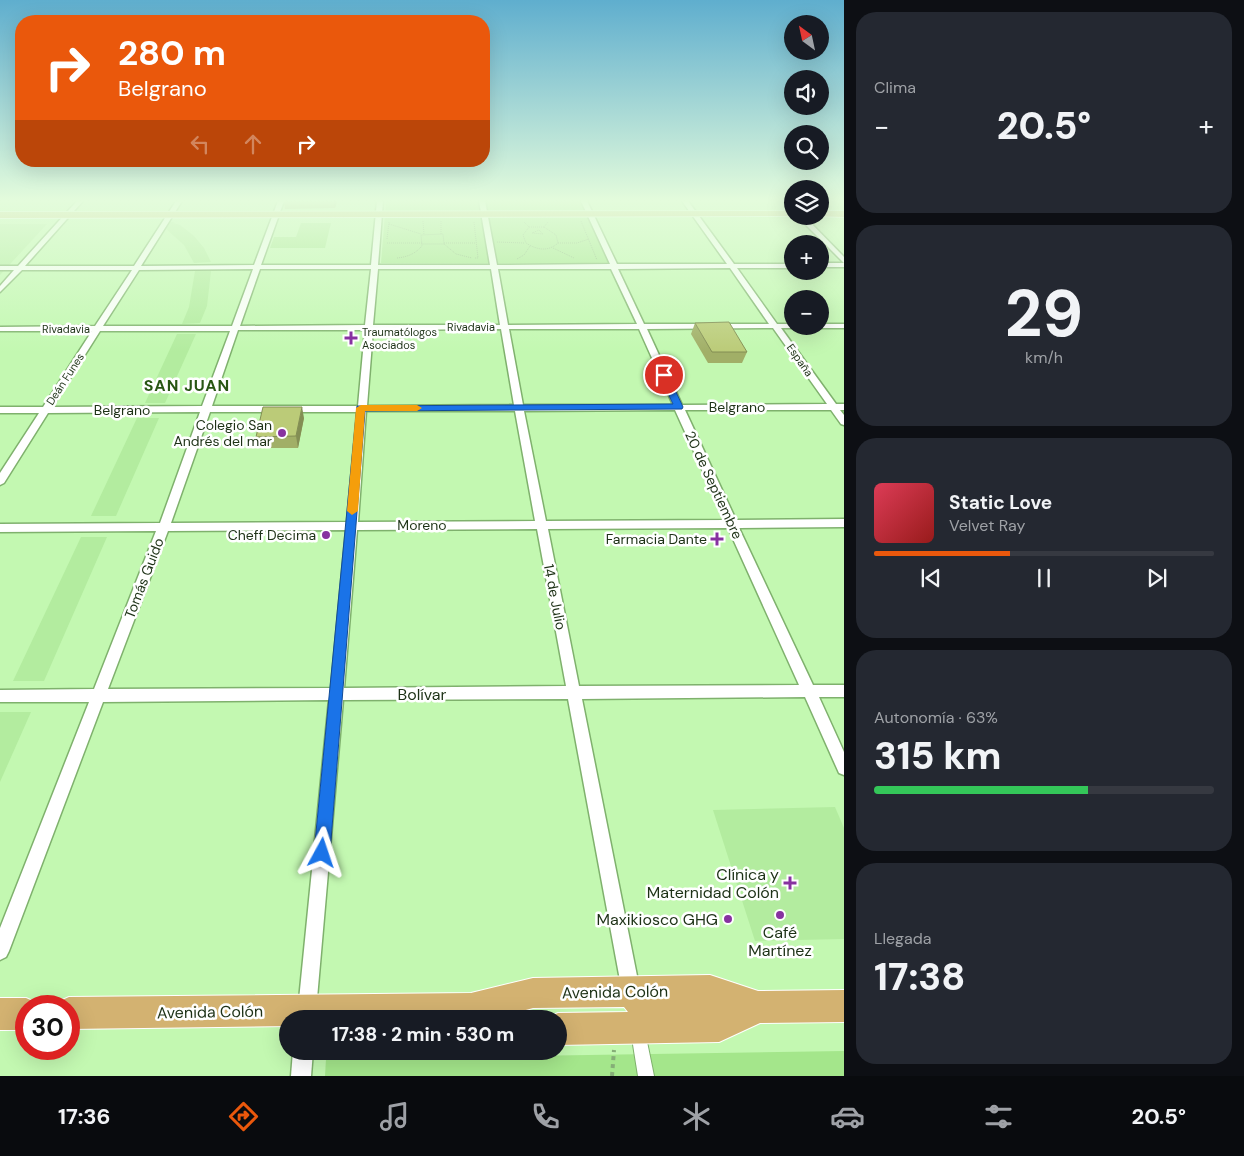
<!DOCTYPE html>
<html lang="es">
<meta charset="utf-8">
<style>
body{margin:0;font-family:"DM Sans",sans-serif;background:#242831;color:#f1f3f6;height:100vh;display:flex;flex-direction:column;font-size:19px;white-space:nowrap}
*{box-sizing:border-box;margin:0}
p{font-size:16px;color:#9ea1a6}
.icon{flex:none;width:28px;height:28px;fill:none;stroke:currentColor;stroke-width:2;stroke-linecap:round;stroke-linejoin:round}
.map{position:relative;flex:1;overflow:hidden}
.side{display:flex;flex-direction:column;gap:12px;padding:12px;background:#0d0f14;width:400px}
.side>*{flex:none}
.banner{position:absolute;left:15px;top:15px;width:475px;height:152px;border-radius:20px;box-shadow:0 5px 20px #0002;background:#ea580c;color:#fff;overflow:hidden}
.needle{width:32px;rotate:327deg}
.controls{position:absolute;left:784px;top:15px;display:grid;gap:10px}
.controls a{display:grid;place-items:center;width:45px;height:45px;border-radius:50%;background:#171b24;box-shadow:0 5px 20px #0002;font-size:25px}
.speed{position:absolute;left:15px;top:995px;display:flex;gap:10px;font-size:25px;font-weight:700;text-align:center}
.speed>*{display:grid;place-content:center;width:65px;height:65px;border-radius:50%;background:#171b24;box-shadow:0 5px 20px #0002;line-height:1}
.speed .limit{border:8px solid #d22;background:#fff;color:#111}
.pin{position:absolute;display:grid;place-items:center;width:42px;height:42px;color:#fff;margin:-21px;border:2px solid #fff;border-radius:50%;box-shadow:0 1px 5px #0007}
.me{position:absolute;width:55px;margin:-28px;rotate:5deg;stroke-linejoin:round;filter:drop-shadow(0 0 4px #0008)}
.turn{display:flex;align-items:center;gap:18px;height:105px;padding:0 20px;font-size:22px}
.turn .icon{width:65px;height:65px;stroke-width:2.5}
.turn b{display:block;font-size:35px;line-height:42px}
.lanes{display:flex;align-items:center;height:48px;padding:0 20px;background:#0003;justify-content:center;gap:25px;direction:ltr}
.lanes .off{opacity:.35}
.big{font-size:38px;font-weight:800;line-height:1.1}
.side .tile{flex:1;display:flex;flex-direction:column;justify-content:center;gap:8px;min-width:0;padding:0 18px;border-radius:20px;background:#242831}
.side .dial{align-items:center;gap:0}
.dial b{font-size:65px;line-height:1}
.song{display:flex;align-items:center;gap:15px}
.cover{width:60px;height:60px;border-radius:8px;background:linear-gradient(135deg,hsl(350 70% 55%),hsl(0 70% 35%))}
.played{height:5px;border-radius:2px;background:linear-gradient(90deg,#ea580c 40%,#363941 40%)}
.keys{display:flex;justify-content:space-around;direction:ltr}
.heat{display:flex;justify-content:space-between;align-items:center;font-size:28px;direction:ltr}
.charge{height:8px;border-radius:4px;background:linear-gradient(90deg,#34c759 63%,#363941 0)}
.trip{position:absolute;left:279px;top:1010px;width:288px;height:50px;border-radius:25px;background:#171b24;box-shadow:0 5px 20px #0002;font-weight:800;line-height:50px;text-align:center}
.dock{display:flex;height:80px;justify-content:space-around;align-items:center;background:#090b0e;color:#9ea1a6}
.dock .icon{width:35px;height:35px}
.dock .selected{color:#ea580c}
.dock b{font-size:22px;color:#f1f3f6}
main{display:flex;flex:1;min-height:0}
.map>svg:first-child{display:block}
.built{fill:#b3ec9f}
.green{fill:#a4e68b}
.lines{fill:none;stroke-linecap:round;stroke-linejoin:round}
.pedestrian-casing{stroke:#7fb16d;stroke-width:2}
.minor-casing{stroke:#7fb16d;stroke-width:3}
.primary-casing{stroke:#fff;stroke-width:2}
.path-far1{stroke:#85ae77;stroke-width:1;stroke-dasharray:1 1;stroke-linecap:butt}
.path{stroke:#85ae77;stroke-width:4;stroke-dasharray:4 4;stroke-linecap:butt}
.pedestrian{fill:#fff;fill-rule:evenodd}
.minor{fill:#fff;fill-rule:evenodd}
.primary{fill:#d3b271;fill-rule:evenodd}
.wall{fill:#a1af67}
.shaded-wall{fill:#838e54}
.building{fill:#bbcb78;stroke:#838e54}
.route{fill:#1a73e8;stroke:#114b97}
.slow{fill:#f59e0b}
.poi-dot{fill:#8732a0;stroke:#fff;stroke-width:2}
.labels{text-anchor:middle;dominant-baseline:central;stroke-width:5;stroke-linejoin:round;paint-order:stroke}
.far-street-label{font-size:11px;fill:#1d3116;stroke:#fff}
.far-poi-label{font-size:11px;fill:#1d3116;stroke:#fff;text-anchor:start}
.street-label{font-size:14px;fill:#1d3116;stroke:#fff}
.poi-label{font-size:14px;fill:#1d3116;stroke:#fff;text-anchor:end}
.far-district-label{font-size:16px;font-weight:bold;letter-spacing:1px;fill:#285613;stroke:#fff}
.near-street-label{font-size:16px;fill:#1d3116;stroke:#fff}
.near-poi-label{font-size:16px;fill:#1d3116;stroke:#fff;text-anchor:end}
</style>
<main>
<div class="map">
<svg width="844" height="1076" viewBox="0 0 844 1076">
<rect width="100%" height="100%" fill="#c3f8b1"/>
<g class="built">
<path d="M170,222h5l-2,1 7,2 14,11 10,12 7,14 -17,1 -10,-18 -18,-16z"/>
<path d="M0,224h47l-47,51z"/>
<path d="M195,271h16l-4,35 -7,17 -18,1 7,-17z"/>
<path d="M177,334h19l-31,69h-20z"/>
<path d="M137,418h22l-43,98h-25z"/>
<path d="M81,537h26l-63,144h-31z"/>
<path d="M0,712h31l-31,70z"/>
<path d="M835,807l9,21v111l-89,2 -42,-131z"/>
</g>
<g class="green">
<path d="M386,201h194l29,63 -228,-1z"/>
<path d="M301,223h30l-6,25h-55l4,-11h22z"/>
<path d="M844,1051v25h-519l1,-17z"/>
</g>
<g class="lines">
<defs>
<path id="pedestrian" d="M638,1025l5,2 2,5 9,44h-16l-7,-44 2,-5z"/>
<g id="minor">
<path d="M77,201h6l-58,65h109l42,-65h6l-41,65 113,-1 24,-64h6l-23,64h110l6,-64h6l-5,64h112l-11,-64h6l12,64 113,-1 -29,-63h6l30,63h110l-45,-63h6l46,63h58v4h-55l40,56h15v2h4l-4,2h-11l55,76h8v6h-4l4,5v10l-3,-1 -10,-14h-146l51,110 108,-1v8l-105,1 74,157h31v12h-25l25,55v23l-5,-2 -34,-76 -223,2 58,292 -2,7 -7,2 -7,-2 -2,-7 -54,-292 -225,1 -27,310 -2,7 -5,2 -9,-2 -2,-7 31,-310 -226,2 -94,249 -3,6 -6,3v-32l89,-226h-89v-12l94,-1 62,-158 -156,1v-8l160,-1 40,-111 -152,1 -44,70 -4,2v-12l39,-60h-39v-6h43l49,-76h-92v-4l95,-1 37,-56h-110l-22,22v-6l14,-16h-14v-4h18zM730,268l39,56h-125l-26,-55zM253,269l-21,57h-129l36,-56zM260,269h111l-6,56 -125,1zM378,269h113l9,56h-127zM498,269h113l26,55 -129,1zM773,328l54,76 -145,1 -35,-76zM501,329l13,76 -147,1 6,-76zM509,329h130l34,76h-150zM238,330h127l-7,76h-146zM100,331h130l-28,75 -150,1zM675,410l50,110 -179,1 -22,-110zM366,411h149l20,110 -177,1zM210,412h147l-10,110 -176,1zM728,528l71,157 -220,1 -31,-157zM537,529l29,157 -222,2 13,-158zM346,530l-15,158 -223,1 60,-158z"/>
<path d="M782,201h6l4,5v5l-2,-1z"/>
<path d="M797,216h7l40,41v10h-24v-4h24z"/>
<path d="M820,324h24v4h-27l-1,-2h4z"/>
<path d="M293,1051h20l-2,25h-20z"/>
</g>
<g id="primary">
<path d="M792,211v5h3l-795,2v-6z"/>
<path d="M820,211h24v6l-27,-1h3z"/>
<path d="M710,975l48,16 86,-1v32l-84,1 -41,19 -161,3v-26l-11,-1 11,-5 70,-1 -4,-5 -91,1 -18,5 3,6h-230v7l-219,3v-23h-13l2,-4 11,-5 402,-4 62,-15z"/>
<path d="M0,998h26l11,5 1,3h-12v24h-26z"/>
</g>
</defs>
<use href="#pedestrian" class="pedestrian-casing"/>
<use href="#minor" class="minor-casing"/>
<use href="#primary" class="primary-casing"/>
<g class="path-far1">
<path d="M423,221l1,14"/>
<path d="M441,221v13"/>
<path d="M581,221l16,39"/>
<path d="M474,222l4,36h-3"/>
<path d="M524,222l5,5 -6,8 3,8c11,7 22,9 32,0l-2,-8 -12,-8 4,-5"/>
<path d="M389,224l32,10"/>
<path d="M529,227h15"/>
<path d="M539,230l4,4 -11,-1z"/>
<path d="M387,239l2,-17"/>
<path d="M497,242l27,1"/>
<path d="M387,243h35"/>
<path d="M444,243h32"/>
<path d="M558,243h19l12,-4"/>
<path d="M444,244l12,10 16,4"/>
<path d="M553,248l21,10"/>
<path d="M397,258c10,-1 18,-4 25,-12l-1,-11 22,-1 1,10h-22"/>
<path d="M517,259l7,-4 6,-9"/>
</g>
<path class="path" d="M612,1076l2,-26"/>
<use href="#pedestrian" class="pedestrian"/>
<use href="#minor" class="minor"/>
<use href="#primary" class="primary"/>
</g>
<g class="wall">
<path d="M284,201h53l-2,7 -50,1z"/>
<path d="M695,323l52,29 -5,11h-34l-17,-29z"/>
<path d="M304,418l-6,30h-39l-3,-11z"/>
</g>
<g class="shaded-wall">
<path d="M334,201h3l-2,7z"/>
<path d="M302,407l2,11 -6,30 -2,-12z"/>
</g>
<g class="building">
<path d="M729,322l18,30h-35l-17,-29z"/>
<path d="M263,407h39l-6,29 -40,1z"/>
</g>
<linearGradient id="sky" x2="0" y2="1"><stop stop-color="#5faece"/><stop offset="0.57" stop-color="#e4fcdc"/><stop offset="1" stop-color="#e4fcdc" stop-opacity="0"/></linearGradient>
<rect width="844" height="352" fill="url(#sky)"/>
<path class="route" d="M664,372l4,3 15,32 -1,2 -317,2 -35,442 -2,5 -6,3 -6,-3 -2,-5 43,-447 316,-2 -14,-29z"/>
<path class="slow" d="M361,405h56l5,3 -5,3h-52l-7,100 -6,4 -5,-4 9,-103z"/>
<g class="poi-dot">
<path d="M348.5 330.5h5v5h5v5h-5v5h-5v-5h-5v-5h5z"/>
<circle cx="282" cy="433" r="5"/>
<circle cx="326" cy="535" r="5"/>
<path d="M714.5 531.5h5v5h5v5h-5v5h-5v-5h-5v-5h5z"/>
<path d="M787.5 875.5h5v5h5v5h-5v5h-5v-5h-5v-5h5z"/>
<circle cx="780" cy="915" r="5"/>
<circle cx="728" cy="919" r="5"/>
</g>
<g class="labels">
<g class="far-street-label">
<text x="471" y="327">Rivadavia</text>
<text x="66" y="329">Rivadavia</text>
<text transform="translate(800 360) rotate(55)">España</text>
<text transform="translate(65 379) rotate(-57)">Deán Funes</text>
</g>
<g class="far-poi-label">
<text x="362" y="332">Traumatólogos<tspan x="362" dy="13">Asociados</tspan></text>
</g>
<g class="street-label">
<text x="737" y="407">Belgrano</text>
<text x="122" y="410">Belgrano</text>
<text transform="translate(714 485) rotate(65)">20 de Septiembre</text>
<text x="422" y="525">Moreno</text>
<text transform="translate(144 578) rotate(-69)">Tomás Guido</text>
<text transform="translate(555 597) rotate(79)">14 de Julio</text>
</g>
<g class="poi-label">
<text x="272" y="425">Colegio San<tspan x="272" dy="16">Andrés del mar</tspan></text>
<text x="316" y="535">Cheff Decima</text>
<text x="707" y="539">Farmacia Dante</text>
</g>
<g class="far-district-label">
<text x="187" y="385">SAN JUAN</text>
</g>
<g class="near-street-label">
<text x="422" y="694">Bolívar</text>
<text transform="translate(615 992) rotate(-1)">Avenida Colón</text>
<text transform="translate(210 1012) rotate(-1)">Avenida Colón</text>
</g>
<g class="near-poi-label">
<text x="779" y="874">Clínica y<tspan x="779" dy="18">Maternidad Colón</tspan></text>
<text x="718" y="919">Maxikiosco GHG</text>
<text x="780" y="932" text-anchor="middle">Café<tspan x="780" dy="18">Martínez</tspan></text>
</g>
</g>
</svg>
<div class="controls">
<a><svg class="needle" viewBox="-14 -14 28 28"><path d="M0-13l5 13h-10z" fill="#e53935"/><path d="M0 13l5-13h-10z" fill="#9ea1a6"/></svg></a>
<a><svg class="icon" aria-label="sound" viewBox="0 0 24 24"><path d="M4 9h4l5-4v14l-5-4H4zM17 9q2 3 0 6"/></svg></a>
<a><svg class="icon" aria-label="search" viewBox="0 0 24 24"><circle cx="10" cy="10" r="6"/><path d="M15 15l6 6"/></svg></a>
<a><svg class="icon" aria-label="layers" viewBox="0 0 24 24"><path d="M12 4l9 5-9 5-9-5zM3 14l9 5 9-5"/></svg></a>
<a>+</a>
<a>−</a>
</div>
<div class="speed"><div class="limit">30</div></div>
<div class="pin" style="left:664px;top:375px;background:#d93025"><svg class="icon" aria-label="arrive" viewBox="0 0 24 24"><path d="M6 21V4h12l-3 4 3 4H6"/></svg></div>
<svg class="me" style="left:322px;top:853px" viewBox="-20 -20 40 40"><path d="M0-17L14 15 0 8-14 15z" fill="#1a73e8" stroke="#fff" stroke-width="4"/></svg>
<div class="trip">17:38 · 2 min · 530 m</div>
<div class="banner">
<div class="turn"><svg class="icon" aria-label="right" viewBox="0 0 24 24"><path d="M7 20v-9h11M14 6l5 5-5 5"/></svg><div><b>280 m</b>Belgrano</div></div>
<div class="lanes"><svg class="icon off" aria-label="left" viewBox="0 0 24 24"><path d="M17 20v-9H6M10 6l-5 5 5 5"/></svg><svg class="icon off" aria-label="ahead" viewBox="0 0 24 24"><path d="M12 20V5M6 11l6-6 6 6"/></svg><svg class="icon" aria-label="right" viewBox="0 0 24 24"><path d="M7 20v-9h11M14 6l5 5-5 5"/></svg></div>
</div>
</div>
<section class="side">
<div class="tile"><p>Clima</p>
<div class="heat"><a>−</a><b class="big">20.5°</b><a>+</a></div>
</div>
<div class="tile dial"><b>29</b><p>km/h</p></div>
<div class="tile">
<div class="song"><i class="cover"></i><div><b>Static Love</b><p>Velvet Ray</p></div></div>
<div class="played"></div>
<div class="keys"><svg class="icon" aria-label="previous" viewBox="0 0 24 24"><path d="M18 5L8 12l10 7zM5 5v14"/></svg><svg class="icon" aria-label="pause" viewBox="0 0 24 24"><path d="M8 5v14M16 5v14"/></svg><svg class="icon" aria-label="next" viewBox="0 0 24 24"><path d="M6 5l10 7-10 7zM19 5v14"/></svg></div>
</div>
<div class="tile"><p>Autonomía · 63%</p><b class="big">315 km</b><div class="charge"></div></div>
<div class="tile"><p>Llegada</p><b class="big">17:38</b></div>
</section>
</main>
<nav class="dock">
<b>17:36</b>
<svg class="icon selected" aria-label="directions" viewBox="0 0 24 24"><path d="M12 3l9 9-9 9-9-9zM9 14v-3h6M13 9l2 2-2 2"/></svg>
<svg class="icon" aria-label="music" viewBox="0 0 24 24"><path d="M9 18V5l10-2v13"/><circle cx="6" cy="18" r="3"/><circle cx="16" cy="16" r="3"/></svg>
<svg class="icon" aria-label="phone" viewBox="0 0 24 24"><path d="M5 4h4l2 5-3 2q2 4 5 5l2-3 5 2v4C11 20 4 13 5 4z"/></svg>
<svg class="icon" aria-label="climate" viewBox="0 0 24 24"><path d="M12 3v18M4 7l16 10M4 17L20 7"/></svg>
<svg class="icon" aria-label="car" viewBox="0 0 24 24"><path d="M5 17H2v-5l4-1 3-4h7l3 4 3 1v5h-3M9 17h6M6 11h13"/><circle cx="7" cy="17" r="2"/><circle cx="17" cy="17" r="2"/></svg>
<svg class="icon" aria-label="filters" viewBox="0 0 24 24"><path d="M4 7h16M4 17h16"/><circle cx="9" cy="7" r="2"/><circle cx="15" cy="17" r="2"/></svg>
<b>20.5°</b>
</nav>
